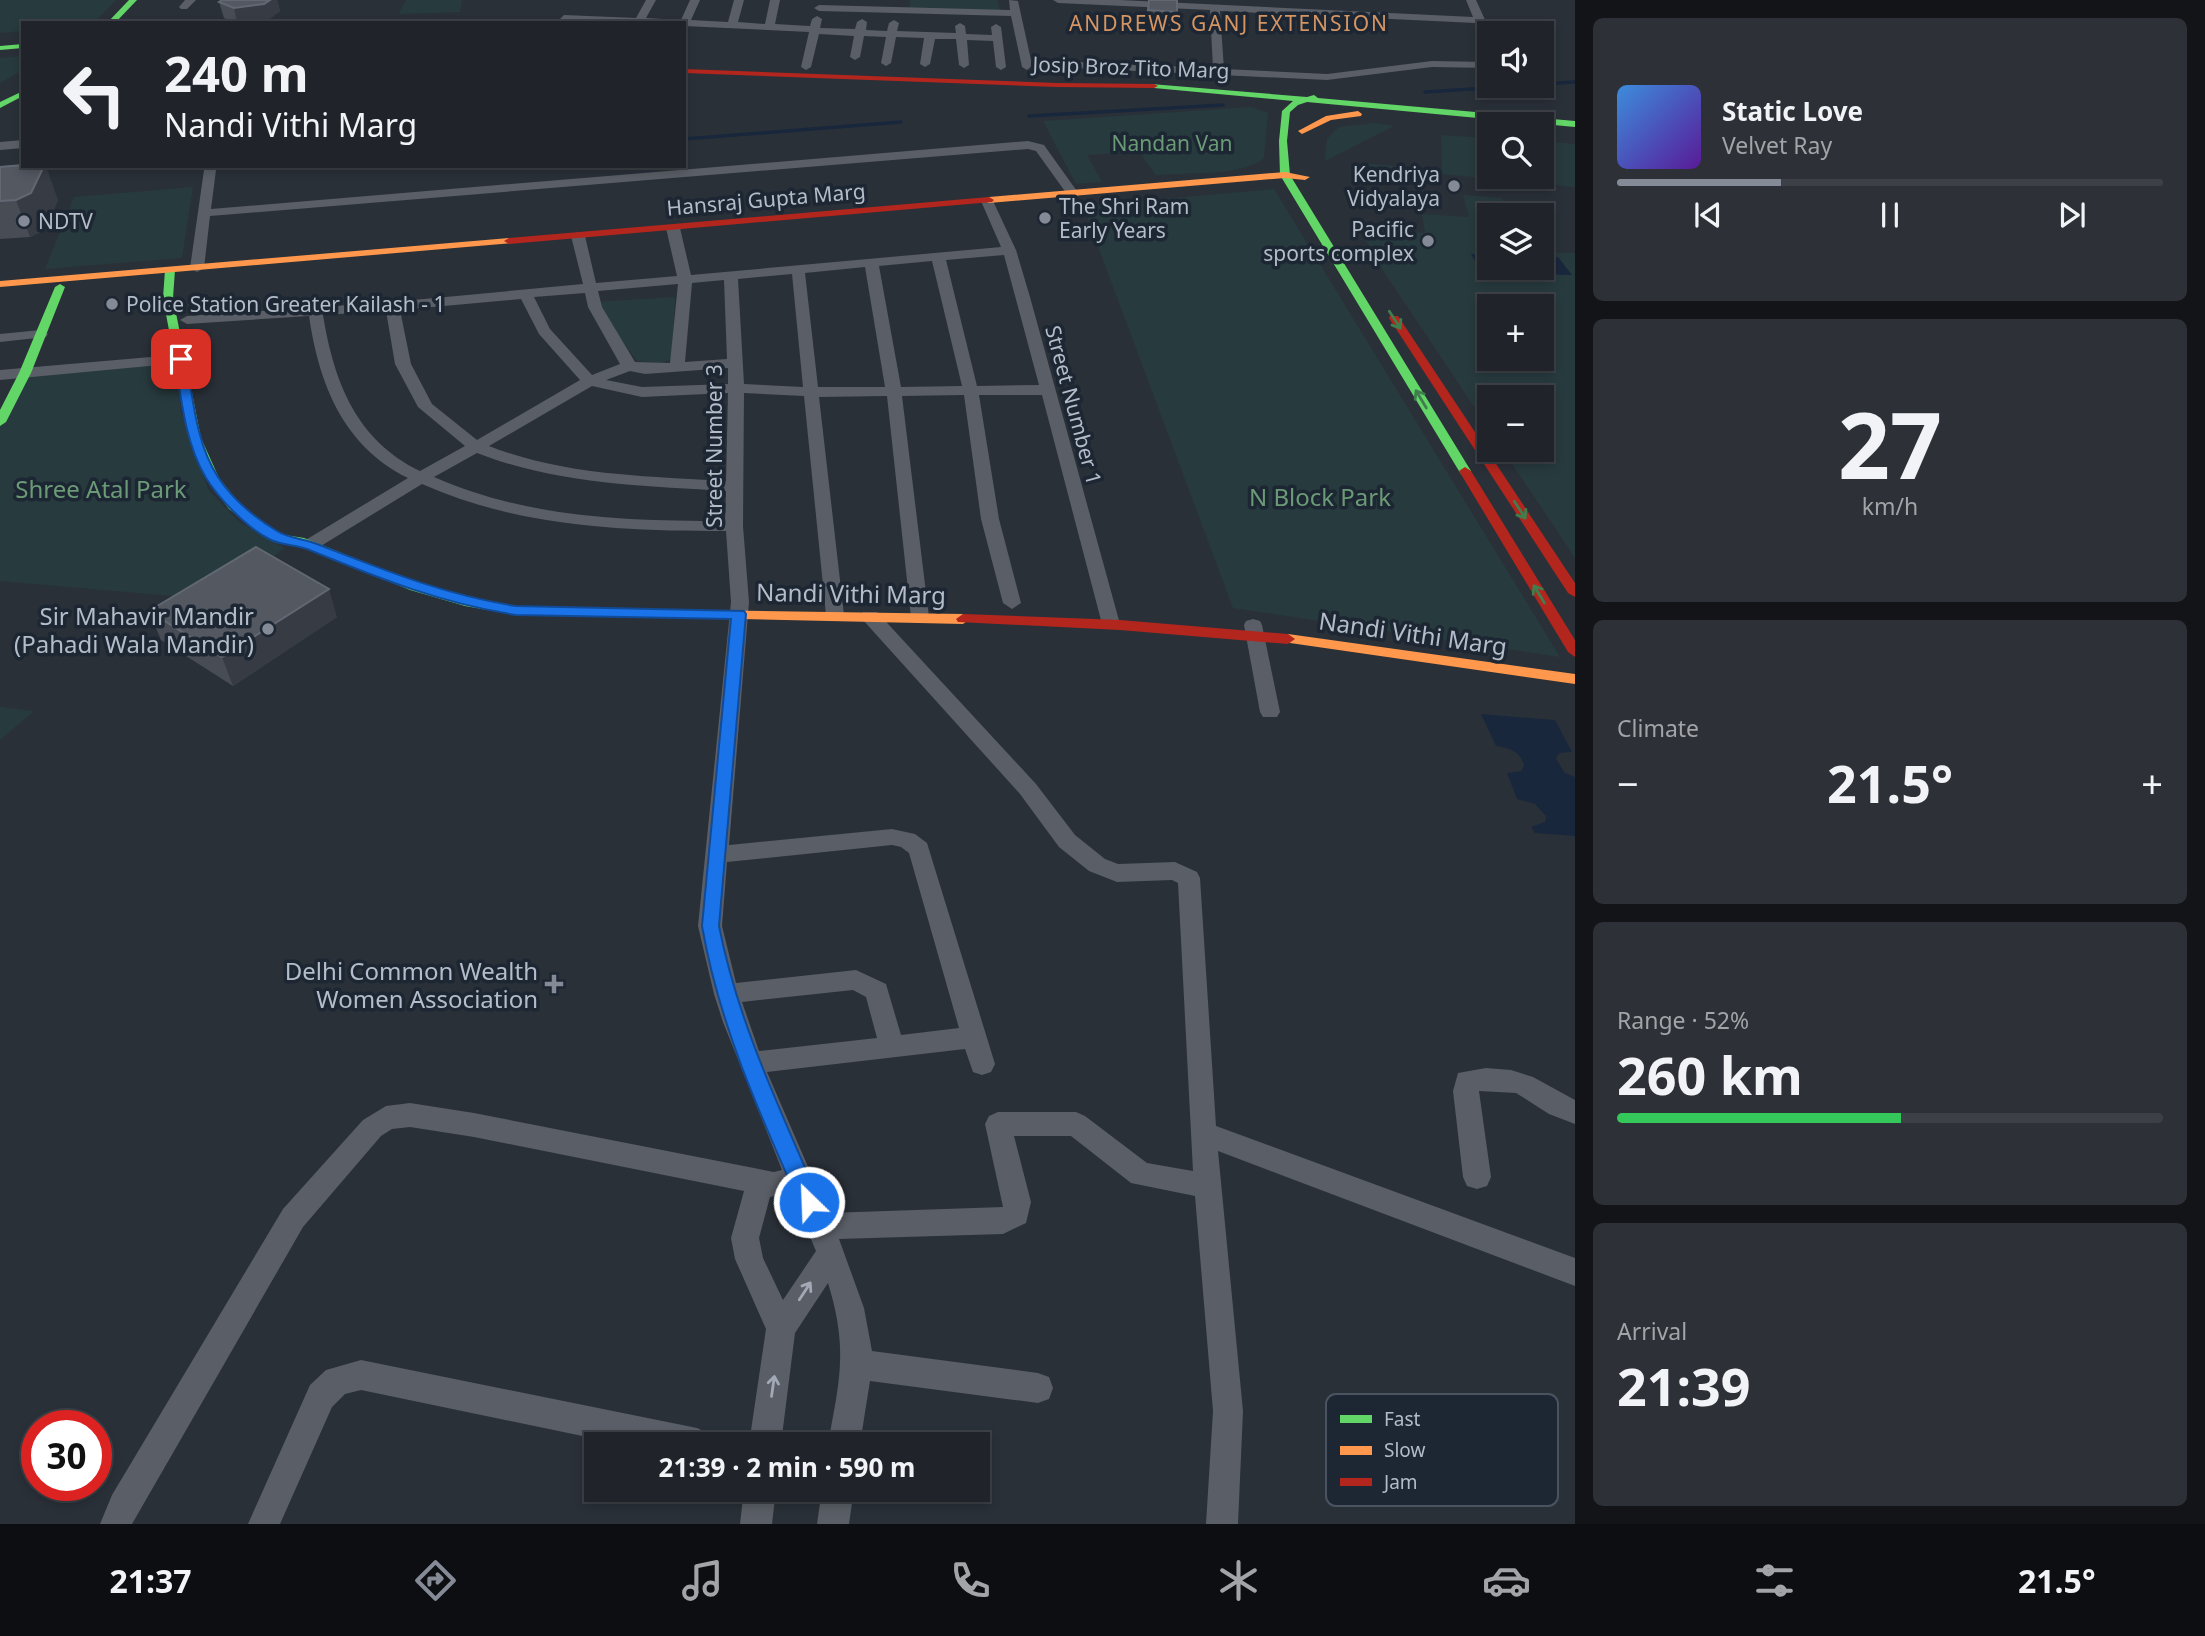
<!DOCTYPE html>
<meta charset="utf-8">
<style>
body{margin:0;font-family:"Noto Sans",sans-serif;background:#2d3036;color:#f1f3f6;height:100vh;display:flex;flex-direction:column;font-size:26px;white-space:nowrap}
*{box-sizing:border-box;margin:0}
p{font-size:23px;color:#a2a4a8}
.icon{flex:none;width:38px;height:38px;fill:none;stroke:currentColor;stroke-width:2;stroke-linecap:round;stroke-linejoin:round}
.map{position:relative;flex:1;overflow:hidden}
.panel{display:flex;flex-direction:column;gap:18px;padding:18px;background:#121417;width:630px}
.panel>*{flex:none}
.top-card{position:absolute;left:21px;top:21px;width:665px;height:147px;border-radius:0px;box-shadow:0 4px 10px #0003,0 0 0 2px #3d4147;background:#20242a;color:#f1f3f6;overflow:hidden}
.controls{position:absolute;left:1477px;top:21px;display:grid;gap:14px}
.controls a{display:grid;place-items:center;width:77px;height:77px;border-radius:0px;background:#20242a;box-shadow:0 4px 10px #0003,0 0 0 2px #3d4147;font-size:35px}
.speed{position:absolute;left:21px;top:1410px;display:flex;gap:14px;font-size:35px;font-weight:700;text-align:center}
.speed>*{display:grid;place-content:center;width:91px;height:91px;border-radius:50%;background:#20242a;box-shadow:0 4px 10px #0003,0 0 0 2px #3d4147;line-height:1}
.speed .limit{border:10px solid #d22;background:#fff;color:#111}
.pin{position:absolute;display:grid;place-items:center;width:60px;height:60px;color:#fff;margin:-30px;border-radius:14px;box-shadow:0 4px 10px #0006}
.me{position:absolute;width:77px;margin:-38px;rotate:336deg;stroke-linejoin:round;filter:drop-shadow(0 0 5px #0008)}
.turn{display:flex;align-items:center;gap:24px;height:147px;padding:0 28px;font-size:32px}
.turn .icon{width:91px;height:91px;stroke-width:2.5}
.turn b{display:block;font-size:49px;line-height:60px}
.big{font-size:52px;font-weight:700;line-height:1.1}
.panel .widget{flex:1;display:flex;flex-direction:column;justify-content:center;gap:10px;min-width:0;padding:0 24px;border-radius:10px;background:#2d3036}
.panel .dial{align-items:center;gap:0}
.dial b{font-size:91px;line-height:1}
.song{display:flex;align-items:center;gap:21px}
.cover{width:84px;height:84px;border-radius:10px;background:linear-gradient(135deg,hsl(210 70% 55%),hsl(270 70% 35%))}
.played{height:7px;border-radius:4px;background:linear-gradient(90deg,#848b96 30%,#3d4147 30%)}
.keys{display:flex;justify-content:space-around;direction:ltr}
.heat{display:flex;justify-content:space-between;align-items:center;font-size:38px;direction:ltr}
.charge{height:10px;border-radius:5px;background:linear-gradient(90deg,#34c759 52%,#3d4147 0)}
.trip{position:absolute;left:584px;top:1432px;width:406px;height:70px;border-radius:0px;background:#20242a;box-shadow:0 4px 10px #0003,0 0 0 2px #3d4147;font-weight:700;line-height:70px;text-align:center}
.tabs{display:flex;height:112px;justify-content:space-around;align-items:center;background:#0d0e11;color:#a2a4a8}
.tabs .icon{width:49px;height:49px}
.tabs .selected{color:#848b96}
.tabs b{font-size:32px;color:#f1f3f6}
main{display:flex;flex:1;min-height:0}
.map>svg:first-child{display:block}
.green{fill:#273a3e;fill-rule:evenodd}
.water{fill:#19273c}
.lines{fill:none;stroke-linecap:round;stroke-linejoin:round}
.stream{stroke:#19273c;stroke-width:3.5}
.street{fill:#5a5e66;fill-rule:evenodd}
.fast{fill:#63d668;fill-rule:evenodd}
.slow{fill:#ff974d;fill-rule:evenodd}
.jam{fill:#b3261e;fill-rule:evenodd}
.wall{fill:#474c55}
.shaded-wall{fill:#373c44}
.building{fill:#535861;stroke:#626872;stroke-width:2}
.oneway{stroke:#407e4e}
.oneway2{stroke:#a2a9b5}
.route{fill:#1a73e8;stroke:#114b97;stroke-width:2}
.poi-dot{fill:#848b96;stroke:#1d2633;stroke-width:2.5}
.labels{text-anchor:middle;dominant-baseline:central;stroke-width:7;stroke-linejoin:round;paint-order:stroke}
.far-neighbourhood-label{font-size:21px;letter-spacing:2px;fill:#d59563;stroke:#1d2633}
.far-street-label{font-size:21px;fill:#b4bcc9;stroke:#1d2633}
.far-park-label{font-size:21px;fill:#6b9a76;stroke:#1d2633}
.far-poi-label{font-size:21px;fill:#b4bcc9;stroke:#1d2633;text-anchor:start}
.park-label{font-size:24px;fill:#6b9a76;stroke:#1d2633}
.street-label{font-size:24px;fill:#b4bcc9;stroke:#1d2633}
.poi-label{font-size:24px;fill:#b4bcc9;stroke:#1d2633;text-anchor:end}
.key{fill:#1d2633;stroke:#4a5360;stroke-width:2}
.key-label{font-size:19px;fill:#b4bcc9}
</style>
<main>
<div class="map">
<svg width="1575" height="1524" viewBox="0 0 1575 1524">
<rect width="100%" height="100%" fill="#2a3038"/>
<g class="green">
<path d="M0,0h116l-22,23h-71v8l-23,2z"/>
<path d="M406,0h56l-2,12 -61,2z"/>
<path d="M910,0h87l4,11 -92,-1z"/>
<path d="M23,56v14l-23,13v-25z"/>
<path d="M1251,107l17,6 -4,45c-19,18 -82,15 -108,17l-18,-24 -51,4 15,27 -26,2 -33,-63z"/>
<path d="M1376,123l18,3 -69,35 2,-22 12,-12z"/>
<path d="M1441,135l48,3v39h53v-36l33,3v43l-133,-13z"/>
<path d="M1362,163l57,5 3,14 -58,-5z"/>
<path d="M193,187l-11,71 -137,11 29,-72z"/>
<path d="M1274,189l286,468 -327,-49 -150,-402z"/>
<path d="M1463,195l39,3 6,17h-19v53h53v-16l33,1v305l-72,-108h39v-53h-53v32l-105,-157 -25,-44 66,5 -3,-19 47,3zM1489,306h53v53h-53z"/>
<path d="M675,297l-3,62 -11,4 -24,-2 -43,-59z"/>
<path d="M176,361l5,50 27,78 31,33 46,26 -49,34 -64,14 -172,-15v-158l29,-47z"/>
<path d="M0,707l34,4 -34,29z"/>
</g>
<g class="water">
<path d="M1471,254l18,1v13h53v-12l16,1 14,18 -90,-2z"/>
<path d="M1481,714l74,6 17,32 -13,1 -3,6 9,14 10,4v59l-40,-3 -4,-6 14,-5 1,-6 -11,-12 -18,-5 -10,-26 14,-2 3,-5c-3,-15 -15,-18 -28,-20z"/>
</g>
<g class="lines">
<g class="stream">
<path d="M1542,84l33,-2"/>
<path d="M1425,92l93,-6"/>
<path d="M1029,116l194,-11"/>
<path d="M684,139l217,-17"/>
</g>
<g class="street">
<path d="M185,0h11l-9,9h-6l-2,-2z"/>
<path d="M646,0h10l-10,18 35,2 9,-20h10l-9,20 37,2 6,-22h10l-6,22 27,2 5,-24h10l-5,24 35,2 2,-7 5,-3 5,3 -2,9 35,1 2,-7 5,-3 5,3 -1,8 21,1 2,-8 5,-3 5,3 -2,8 59,2 -1,-7 5,-3 5,3 1,8 26,1 -1,-8 5,-3 5,3 5,40 -5,3 -5,-3 -3,-26 -26,-1 2,25 -5,3 -5,-3 -3,-26h-21l-5,25 -5,3 -5,-3 4,-26 -28,-1 -5,26 -5,3 -5,-3 5,-26 -22,-1 -4,21 -5,3 -5,-3 4,-21 -35,-2 -8,33 -5,3 -5,-3 8,-35 -125,-6v-3h-128l8,-8 72,3z"/>
<path d="M1009,0l9,1 13,59 182,8 -3,-58 -152,-7 -5,-3h67l353,17 -7,-17h10l15,33 -2,10 -5,-3 -9,-17 -255,-12 4,58 103,5 105,-13 57,1v6l-57,-1 -105,13 -295,-14 -5,4 -5,-3 -11,-51 -192,-5 -5,-3 5,-3 191,5z"/>
<path d="M23,140v8l-23,2v-8z"/>
<path d="M1028,141l16,4 35,49 -2,3h-8l-33,-46 -8,-2 -818,67 -6,52 -7,4 -7,-4 14,-98 6,-4 6,4 -5,39z"/>
<path d="M987,197l6,4 23,49 14,47 90,327 -2,4h-14l-2,-4 -60,-229h-63l20,124 22,84 -9,6 -9,-6 -22,-84 -17,-124 -62,1 27,221 -9,6 -9,-6 -24,-221 -68,1 25,218 -9,6 -9,-6 -22,-219 -60,-3 -1,133 6,76 -20,243 163,-16 23,5 12,9 68,221 -4,8 -9,3 -9,-3 -8,-23 -198,23 61,141 175,-6 -18,-83 4,-8 9,-4h78l9,4 62,47 46,8 -15,-288 -6,-3 -55,2 -28,-11 -30,-24 -39,-53 -157,-174 -2,-4 2,-4h14l159,172 39,51 30,24 13,5 57,-2 22,10 3,6 16,248 359,132v28l-357,-135 25,260 -5,113h-32l7,-113 -18,-215 -64,-13 -60,-47h-57l17,66 -5,21 -23,11 -164,5 25,69 8,43 166,22 11,4 4,11 -4,11 -11,4 -168,-22 -10,63h-32c12,-65 20,-96 0,-161l-33,50 -14,111h-32l17,-115 -31,-70 -4,-21 13,-47 -270,-54 -64,-10 -18,2 -11,7 -78,91 -171,297h-32l12,-29 171,-286 80,-89 23,-14 24,-3 64,10 300,59 8,-2 -59,-148 -9,-28 -16,-68 33,-324 -5,-71c-105,0 -207,-4 -304,-47l-106,65h-12l-3,-4 3,-4 104,-63c-65,-32 -89,-94 -99,-162l-122,8 -7,-4 7,-4 205,-14 191,-18 -12,-48 7,-4 7,4 11,47 81,-7 -11,-48 7,-4 7,4 11,47 310,-28 -20,-46zM1004,255l35,130 -62,1 -31,-126zM932,261l30,125 -61,1 -22,-121zM865,267l20,120h-67l-13,-114zM792,274l11,113 -59,-3 -6,-105zM724,280l3,79 -42,3 7,-79zM678,284l-8,79 -35,-1 -33,-55 -4,-16zM585,293l3,14 32,57 -28,11 -42,-46 -16,-32zM521,299l18,35 41,46 -103,60 -45,-36 -21,-40 -11,-54zM386,311l9,53 23,43 47,39 -45,25c-64,-31 -86,-89 -97,-156zM728,368v16l-86,3 -36,-7 24,-9 15,3zM592,386l50,11 86,-4 -2,88c-80,-5 -160,-5 -237,-35zM477,453c80,31 164,33 249,38l-1,30c-100,0 -198,-3 -291,-44zM892,845l9,2 8,6 50,175 -58,7 -15,-51 -30,-14 -120,13 -14,-57 5,-64zM853,990l13,7 11,41 -118,13 -17,-49zM791,1192l25,59 -33,49 -20,-42 -4,-20 11,-41z"/>
<path d="M41,330l7,4 -2,3 -46,5v-8z"/>
<path d="M197,353l5,2 3,3 -3,3 -202,19v-10z"/>
<path d="M1253,619l7,2 2,4 18,87 -3,5h-14l-3,-5 -16,-87 2,-4z"/>
<path d="M1486,1068l25,2 22,7 42,23v24l-26,-10 -33,-21 -37,-2 12,86 -4,9 -10,3 -10,-3 -4,-9 -10,-86 5,-18z"/>
<path d="M361,1360l336,68 11,5 4,11h-91l-260,-54 -16,4 -13,13 -52,117h-32l62,-139 16,-15z"/>
<path d="M744,1489h32l-4,35h-32z"/>
<path d="M822,1489h32l-5,35h-32z"/>
</g>
<g class="fast">
<path d="M129,0h8l-22,23h-8z"/>
<path d="M23,44v4l-23,2v-4z"/>
<path d="M1151,84l156,13 7,-2 4,3 257,23v6l-268,-25 -9,3 -8,7 -3,29 3,34 181,296 -2,3h-8l-2,-3 -179,-296 -1,-34 3,-30 11,-10 -139,-13 -4,-2z"/>
<path d="M23,91v5l-23,12v-6z"/>
<path d="M170,267l5,3 -2,28 28,140 18,40 20,25 40,31 25,4 116,46 47,14 49,9 54,1 5,1 2,3 -2,3h-59l-51,-9 -55,-16 -114,-46 -26,-4 -41,-31 -22,-30 -18,-41 -26,-140 2,-28z"/>
<path d="M60,284l5,3 -34,86 -25,49 -6,4v-16l19,-37 36,-86z"/>
</g>
<g class="slow">
<path d="M1358,111l4,3 -1,2 -30,4 -29,14 -4,-3 28,-15z"/>
<path d="M1285,172l25,5 -5,3 -20,-2 -296,25 -5,-3 5,-3z"/>
<path d="M509,238l4,1v4l-513,44v-6z"/>
<path d="M570,608l393,6 7,5 -7,5 -398,-9 -2,-3 2,-3z"/>
<path d="M1288,634l287,40v10l-292,-42 -2,-3 2,-3z"/>
</g>
<g class="jam">
<path d="M684,69l373,14 97,1 4,2 -4,2 -97,-1 -373,-14z"/>
<path d="M989,197l5,3 -2,2 -483,42 -5,-3 5,-3z"/>
<path d="M1390,316h8l177,267v14l-7,-4 -179,-275z"/>
<path d="M1465,467l6,4 104,169v17l-7,-5 -109,-181z"/>
<path d="M963,614l157,6 168,14 7,5 -7,5 -168,-14 -162,-8 -2,-3z"/>
</g>
</g>
<g class="wall">
<path d="M222,0h55l3,11 -12,9 -18,3h-16l-10,-5 -5,-16z"/>
<path d="M1148,0h29v12l-2,16 -29,-2z"/>
<path d="M0,167l58,33 -13,30 -15,7 -30,2z"/>
<path d="M149,611l188,6 -104,69 -72,-46z"/>
</g>
<g class="shaded-wall">
<path d="M270,0h7l3,11 -12,9 -18,3h-13l-3,-15z"/>
<path d="M44,166h2l12,34 -13,30 -15,7 -14,-37z"/>
<path d="M329,589l8,28 -104,69 -11,-29z"/>
</g>
<g class="building">
<path d="M222,0h48l-6,4 -30,4 -15,-6z"/>
<path d="M1149,0h28v12l-29,-2z"/>
<path d="M23,165l21,1 -13,27 -15,7 -16,1v-34z"/>
<path d="M256,547l73,42 -107,68 -73,-46z"/>
</g>
<defs><path id="oneway-shaft" d="M-6 0H5M1.5-3L5.5 0L1.5 3" fill="none" stroke-width="1.6" stroke-linecap="round" stroke-linejoin="round" transform="scale(1.75)"/></defs>
<g class="oneway">
<use href="#oneway-shaft" transform="translate(1395 320) rotate(57)"/>
<use href="#oneway-shaft" transform="translate(1421 399) rotate(-121)"/>
<use href="#oneway-shaft" transform="translate(1520 510) rotate(57)"/>
<use href="#oneway-shaft" transform="translate(1539 594) rotate(-121)"/>
</g>
<g class="oneway2">
<use href="#oneway-shaft" transform="translate(805 1291) rotate(-57)"/>
<use href="#oneway-shaft" transform="translate(773 1386) rotate(-82)"/>
</g>
<path class="route" d="M181,356l5,3c7,39 10,85 32,118 15,23 36,40 59,54 10,7 28,8 40,13 67,26 128,51 199,62l228,5 2,3 -27,312c19,97 62,185 101,276l-3,7 -8,3 -7,-3c-41,-92 -83,-184 -100,-283l29,-307 -215,-4c-76,-12 -138,-37 -209,-66 -11,-4 -25,-4 -36,-9 -23,-11 -52,-41 -65,-62 -21,-35 -25,-80 -31,-119z"/>
<g class="poi-dot">
<circle cx="1454" cy="186" r="7"/>
<circle cx="1045" cy="218" r="7"/>
<circle cx="24" cy="221" r="7"/>
<circle cx="1428" cy="241" r="7"/>
<circle cx="112" cy="304" r="7"/>
<circle cx="268" cy="629" r="7"/>
<path d="M550.5 973.5h7v7h7v7h-7v7h-7v-7h-7v-7h7z"/>
</g>
<g class="labels">
<g class="far-neighbourhood-label">
<text x="1229" y="23">ANDREWS GANJ EXTENSION</text>
</g>
<g class="far-street-label">
<text transform="translate(1131 67) rotate(2)">Josip Broz Tito Marg</text>
<text transform="translate(766 199) rotate(-5)">Hansraj Gupta Marg</text>
<text transform="translate(1074 405) rotate(75)">Street Number 1</text>
<text transform="translate(714 446) rotate(-90)">Street Number 3</text>
</g>
<g class="far-park-label">
<text x="1172" y="143">Nandan Van</text>
</g>
<g class="far-poi-label">
<text x="1440" y="174" text-anchor="end">Kendriya<tspan x="1440" dy="24">Vidyalaya</tspan></text>
<text x="1059" y="206">The Shri Ram<tspan x="1059" dy="24">Early Years</tspan></text>
<text x="38" y="221">NDTV</text>
<text x="1414" y="229" text-anchor="end">Pacific<tspan x="1414" dy="24">sports complex</tspan></text>
<text x="126" y="304">Police Station Greater Kailash - 1</text>
</g>
<g class="park-label">
<text x="101" y="488">Shree Atal Park</text>
<text x="1320" y="496">N Block Park</text>
</g>
<g class="street-label">
<text transform="translate(851 593) rotate(1)">Nandi Vithi Marg</text>
<text transform="translate(1413 633) rotate(8)">Nandi Vithi Marg</text>
</g>
<g class="poi-label">
<text x="254" y="615">Sir Mahavir Mandir<tspan x="254" dy="28">(Pahadi Wala Mandir)</tspan></text>
<text x="538" y="970">Delhi Common Wealth<tspan x="538" dy="28">Women Association</tspan></text>
</g>
</g>
<rect x="1326" y="1394" width="232" height="112" rx="10" class="key"/>
<rect x="1340" y="1415" width="32" height="8" fill="#63d668"/>
<rect x="1340" y="1446" width="32" height="9" fill="#ff974d"/>
<rect x="1340" y="1478" width="32" height="8" fill="#b3261e"/>
<g class="key-label">
<text x="1384" y="1426">Fast</text>
<text x="1384" y="1457">Slow</text>
<text x="1384" y="1489">Jam</text>
</g>
</svg>
<div class="controls">
<a><svg class="icon" aria-label="sound" viewBox="0 0 24 24"><path d="M4 9h4l5-4v14l-5-4H4zM17 9q2 3 0 6"/></svg></a>
<a><svg class="icon" aria-label="search" viewBox="0 0 24 24"><circle cx="10" cy="10" r="6"/><path d="M15 15l6 6"/></svg></a>
<a><svg class="icon" aria-label="layers" viewBox="0 0 24 24"><path d="M12 4l9 5-9 5-9-5zM3 14l9 5 9-5"/></svg></a>
<a>+</a>
<a>−</a>
</div>
<div class="speed"><div class="limit">30</div></div>
<div class="pin" style="left:181px;top:359px;background:#d93025"><svg class="icon" aria-label="arrive" viewBox="0 0 24 24"><path d="M6 21V4h12l-3 4 3 4H6"/></svg></div>
<svg class="me" style="left:809px;top:1202px" viewBox="-20 -20 40 40"><circle r="17" fill="#1a73e8" stroke="#fff" stroke-width="3"/><path d="M0-11L8 9 0 5-8 9z" fill="#fff"/></svg>
<div class="trip">21:39 · 2 min · 590 m</div>
<div class="top-card">
<div class="turn"><svg class="icon" aria-label="left" viewBox="0 0 24 24"><path d="M17 20v-9H6M10 6l-5 5 5 5"/></svg><div><b>240 m</b>Nandi Vithi Marg</div></div>
</div>
</div>
<section class="panel">
<div class="widget">
<div class="song"><i class="cover"></i><div><b>Static Love</b><p>Velvet Ray</p></div></div>
<div class="played"></div>
<div class="keys"><svg class="icon" aria-label="previous" viewBox="0 0 24 24"><path d="M18 5L8 12l10 7zM5 5v14"/></svg><svg class="icon" aria-label="pause" viewBox="0 0 24 24"><path d="M8 5v14M16 5v14"/></svg><svg class="icon" aria-label="next" viewBox="0 0 24 24"><path d="M6 5l10 7-10 7zM19 5v14"/></svg></div>
</div>
<div class="widget dial"><b>27</b><p>km/h</p></div>
<div class="widget"><p>Climate</p>
<div class="heat"><a>−</a><b class="big">21.5°</b><a>+</a></div>
</div>
<div class="widget"><p>Range · 52%</p><b class="big">260 km</b><div class="charge"></div></div>
<div class="widget"><p>Arrival</p><b class="big">21:39</b></div>
</section>
</main>
<nav class="tabs">
<b>21:37</b>
<svg class="icon selected" aria-label="directions" viewBox="0 0 24 24"><path d="M12 3l9 9-9 9-9-9zM9 14v-3h6M13 9l2 2-2 2"/></svg>
<svg class="icon" aria-label="music" viewBox="0 0 24 24"><path d="M9 18V5l10-2v13"/><circle cx="6" cy="18" r="3"/><circle cx="16" cy="16" r="3"/></svg>
<svg class="icon" aria-label="phone" viewBox="0 0 24 24"><path d="M5 4h4l2 5-3 2q2 4 5 5l2-3 5 2v4C11 20 4 13 5 4z"/></svg>
<svg class="icon" aria-label="climate" viewBox="0 0 24 24"><path d="M12 3v18M4 7l16 10M4 17L20 7"/></svg>
<svg class="icon" aria-label="car" viewBox="0 0 24 24"><path d="M5 17H2v-5l4-1 3-4h7l3 4 3 1v5h-3M9 17h6M6 11h13"/><circle cx="7" cy="17" r="2"/><circle cx="17" cy="17" r="2"/></svg>
<svg class="icon" aria-label="filters" viewBox="0 0 24 24"><path d="M4 7h16M4 17h16"/><circle cx="9" cy="7" r="2"/><circle cx="15" cy="17" r="2"/></svg>
<b>21.5°</b>
</nav>
